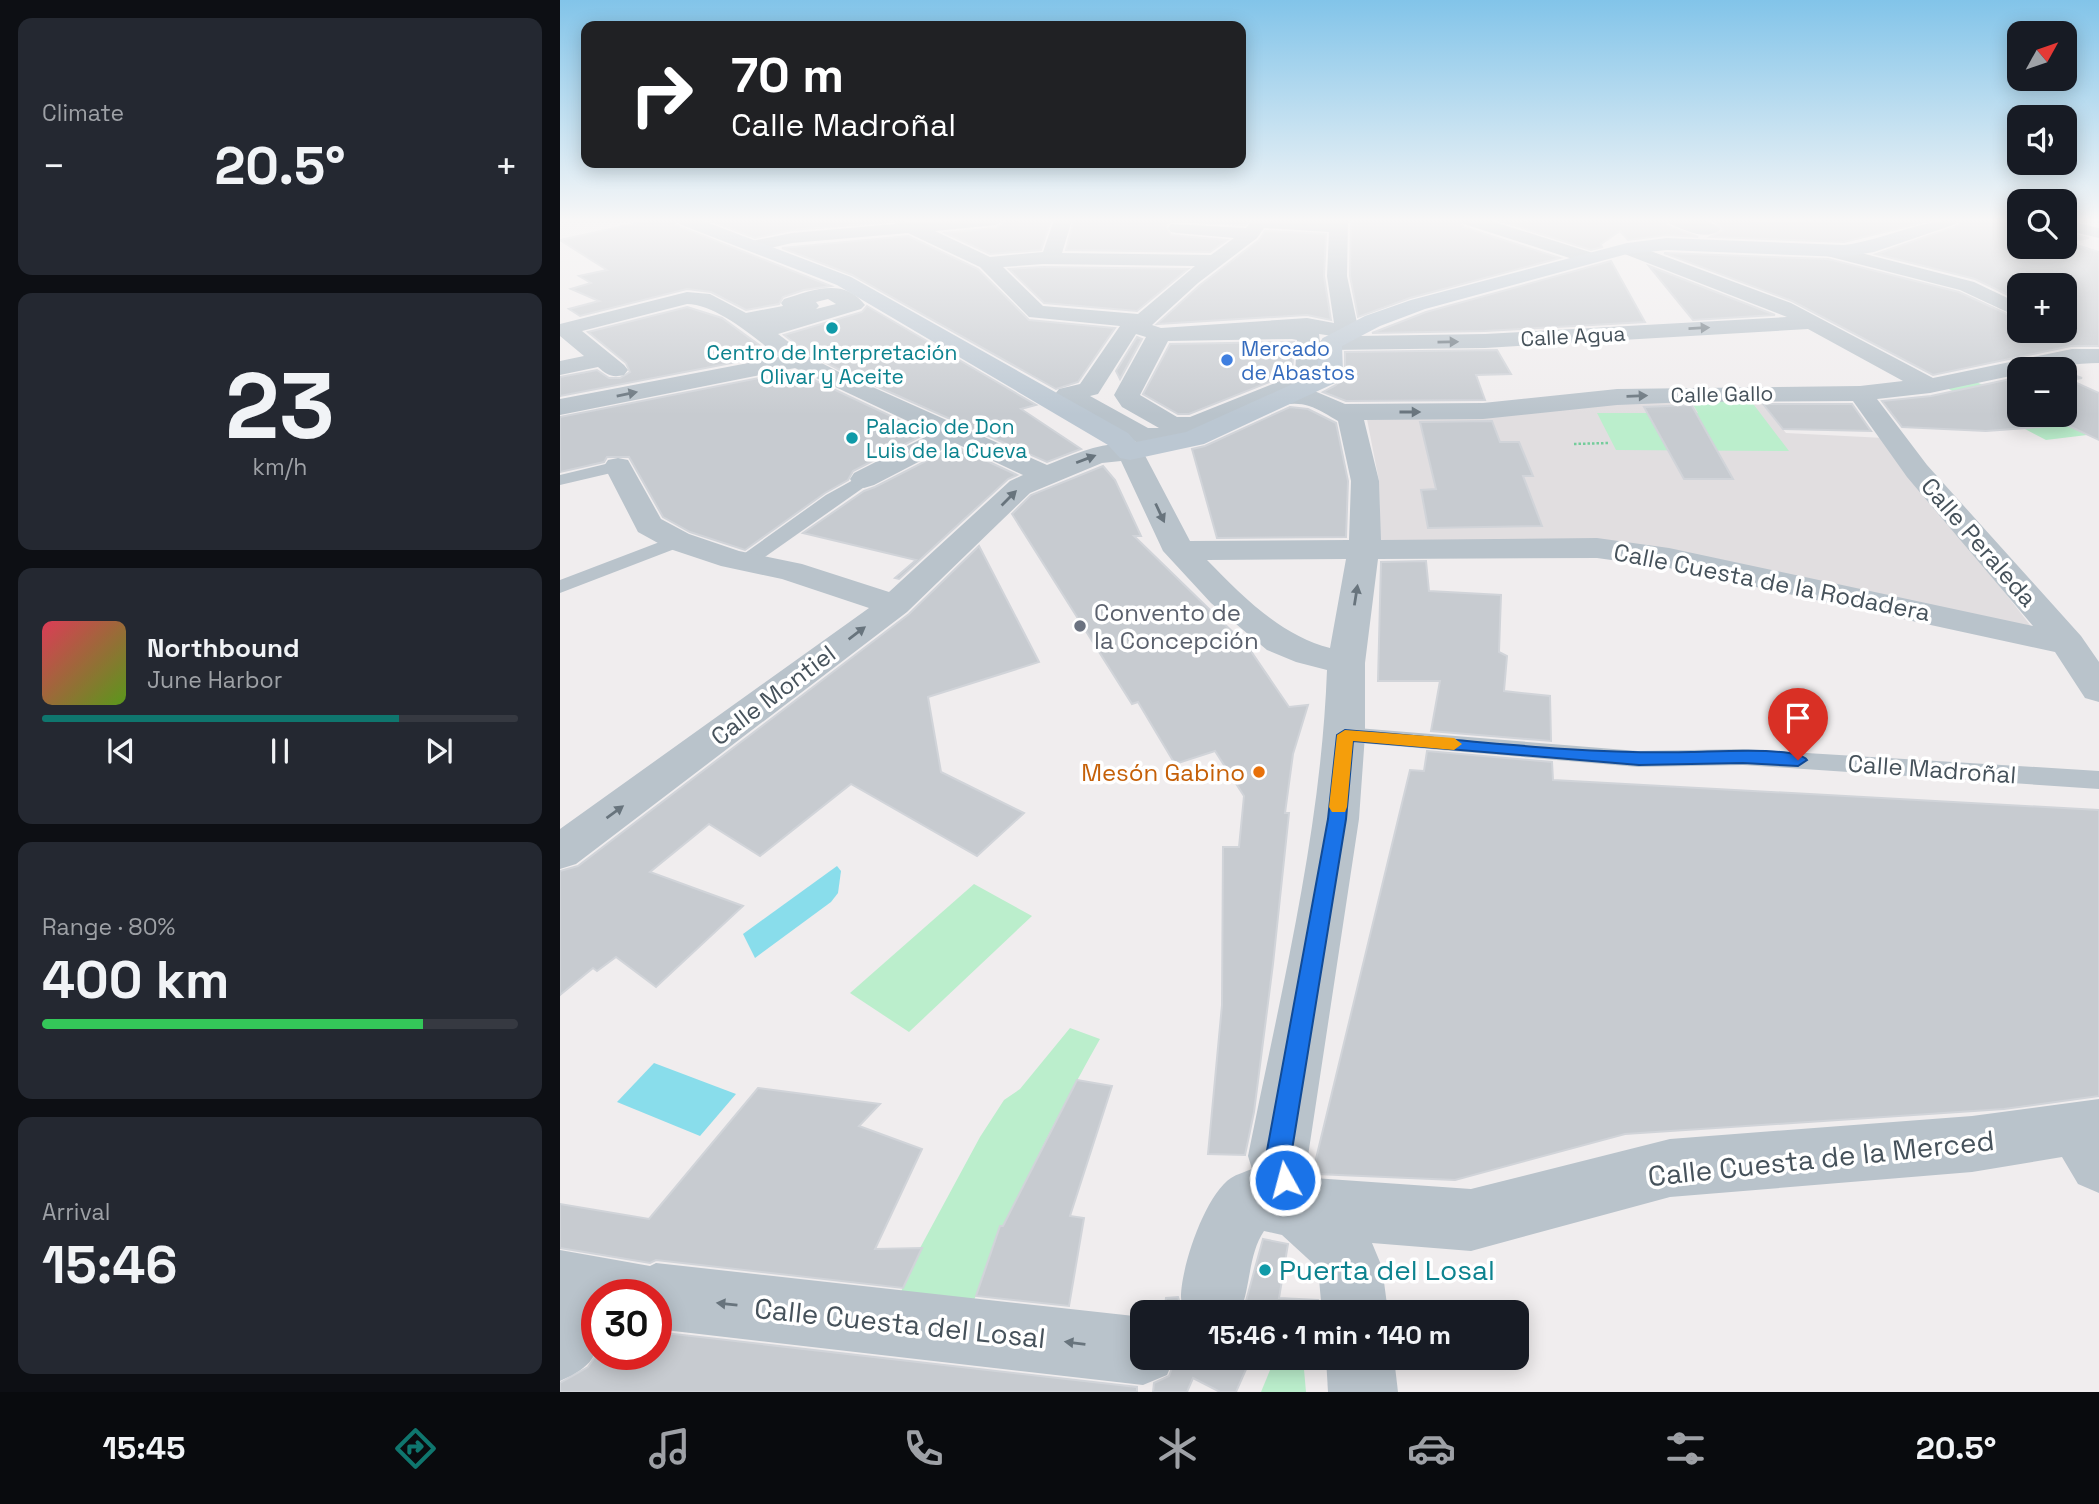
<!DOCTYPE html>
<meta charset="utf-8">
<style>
body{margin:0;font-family:"Space Grotesk",sans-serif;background:#242831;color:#f1f3f6;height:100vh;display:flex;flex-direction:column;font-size:26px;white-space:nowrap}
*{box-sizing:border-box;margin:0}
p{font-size:23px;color:#9ea1a6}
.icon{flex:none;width:38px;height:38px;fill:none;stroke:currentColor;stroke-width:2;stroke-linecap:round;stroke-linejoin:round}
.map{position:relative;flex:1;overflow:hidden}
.panel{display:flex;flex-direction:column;gap:18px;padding:18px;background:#0d0f14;width:560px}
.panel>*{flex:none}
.banner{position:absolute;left:21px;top:21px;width:665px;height:147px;border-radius:14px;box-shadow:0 4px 18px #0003;background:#202124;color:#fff;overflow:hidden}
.needle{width:46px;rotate:50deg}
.buttons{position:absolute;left:1447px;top:21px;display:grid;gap:14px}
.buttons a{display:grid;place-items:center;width:70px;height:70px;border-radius:14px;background:#171b24;box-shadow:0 4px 18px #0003;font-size:35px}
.speed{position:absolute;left:21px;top:1279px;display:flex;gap:14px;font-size:35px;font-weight:700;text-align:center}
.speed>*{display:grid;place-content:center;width:91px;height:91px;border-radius:50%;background:#171b24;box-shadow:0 4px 18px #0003;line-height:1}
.speed .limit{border:10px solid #d22;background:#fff;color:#111}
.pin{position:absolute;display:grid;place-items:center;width:60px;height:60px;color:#fff;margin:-72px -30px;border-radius:50% 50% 50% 0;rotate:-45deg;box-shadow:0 0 7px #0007}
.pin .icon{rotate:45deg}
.me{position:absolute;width:77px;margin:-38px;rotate:353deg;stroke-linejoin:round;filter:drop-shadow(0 0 5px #0008)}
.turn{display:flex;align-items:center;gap:24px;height:147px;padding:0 35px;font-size:32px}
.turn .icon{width:91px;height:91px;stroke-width:2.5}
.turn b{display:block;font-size:49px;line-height:60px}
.big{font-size:52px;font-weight:600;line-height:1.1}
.panel .card{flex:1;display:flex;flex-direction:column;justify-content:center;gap:10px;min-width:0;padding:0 24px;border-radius:14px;background:#242831}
.panel .dial{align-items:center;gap:0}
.dial b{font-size:91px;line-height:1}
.song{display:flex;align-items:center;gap:21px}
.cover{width:84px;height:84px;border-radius:10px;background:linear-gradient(135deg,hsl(350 70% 55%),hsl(90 70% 35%))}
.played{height:7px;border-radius:4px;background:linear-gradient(90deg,#0f766e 75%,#363941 75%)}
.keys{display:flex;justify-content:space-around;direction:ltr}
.heat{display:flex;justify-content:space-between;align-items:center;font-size:38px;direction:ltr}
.charge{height:10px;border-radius:5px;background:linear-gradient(90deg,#34c759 80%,#363941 0)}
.trip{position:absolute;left:570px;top:1300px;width:399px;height:70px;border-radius:14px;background:#171b24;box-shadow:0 4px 18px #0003;font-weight:600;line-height:70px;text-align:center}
.tabs{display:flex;height:112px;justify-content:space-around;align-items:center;background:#090b0e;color:#9ea1a6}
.tabs .icon{width:49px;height:49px}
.tabs .on{color:#0f766e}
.tabs b{font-size:32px;color:#f1f3f6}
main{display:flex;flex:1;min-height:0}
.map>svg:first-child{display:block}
.education{fill:#e1dee0}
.green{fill:#bec}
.water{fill:#89ddeb}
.building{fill:#c7cbd0;stroke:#d1d4d9;stroke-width:2}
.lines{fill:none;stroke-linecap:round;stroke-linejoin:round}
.path{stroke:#74cc9b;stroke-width:2.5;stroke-dasharray:2.5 2;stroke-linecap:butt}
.lane{fill:#b9c3cb;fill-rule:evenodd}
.street{fill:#b9c3cb;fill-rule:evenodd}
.secondary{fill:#bbc7d2;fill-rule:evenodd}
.oneway{fill:#68747d}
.route{fill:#1a73e8;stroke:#114b97;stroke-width:2}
.slow{fill:#f59e0b}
.culture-dot{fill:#0f9aa8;stroke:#fff;stroke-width:2.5}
.shop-dot{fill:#3f7fe0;stroke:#fff;stroke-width:2.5}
.worship-dot{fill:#6b7280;stroke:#fff;stroke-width:2.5}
.food-dot{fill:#e8710a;stroke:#fff;stroke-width:2.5}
.labels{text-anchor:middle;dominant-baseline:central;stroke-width:7;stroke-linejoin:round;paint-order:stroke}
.far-street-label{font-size:21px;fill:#46525b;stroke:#fff}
.far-shop-label{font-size:21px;fill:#366cbe;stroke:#fff;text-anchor:start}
.far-culture-label{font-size:21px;fill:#0d838f;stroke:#fff}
.street-label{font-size:24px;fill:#46525b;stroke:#fff}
.worship-label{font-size:24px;fill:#5b616d;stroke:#fff;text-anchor:start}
.food-label{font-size:24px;fill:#c56008;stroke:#fff;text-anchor:end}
.near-street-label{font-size:28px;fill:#46525b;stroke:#fff}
.near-culture-label{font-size:28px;fill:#0d838f;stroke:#fff;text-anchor:start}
</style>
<main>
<section class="panel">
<div class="card"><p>Climate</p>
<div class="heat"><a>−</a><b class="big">20.5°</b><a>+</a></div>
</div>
<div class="card dial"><b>23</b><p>km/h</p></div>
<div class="card">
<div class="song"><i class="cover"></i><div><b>Northbound</b><p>June Harbor</p></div></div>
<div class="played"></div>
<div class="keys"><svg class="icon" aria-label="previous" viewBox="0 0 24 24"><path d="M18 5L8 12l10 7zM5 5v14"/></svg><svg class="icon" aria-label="pause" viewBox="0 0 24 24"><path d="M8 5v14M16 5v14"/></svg><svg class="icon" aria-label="next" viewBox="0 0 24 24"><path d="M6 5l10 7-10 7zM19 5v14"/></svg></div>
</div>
<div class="card"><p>Range · 80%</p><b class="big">400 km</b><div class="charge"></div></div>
<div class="card"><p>Arrival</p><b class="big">15:46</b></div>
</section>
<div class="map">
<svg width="1539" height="1392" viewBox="0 0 1539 1392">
<rect width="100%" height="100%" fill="#f0edee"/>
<path class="education" d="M1197,398l29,35 98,5 150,192 -372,-80 -282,-8 -1,-61 -13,-67 261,-14z"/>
<g class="green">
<path d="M1412,380l47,22 1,13h25l42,20 -41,5 -103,-54z"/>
<path d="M1131,401h60l38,50 -173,-1 -19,-37h101z"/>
<path d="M414,884l58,32 -123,116 -59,-39z"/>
<path d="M510,1028l30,11c-49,87 -93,176 -129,269l-76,-4 27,-56h-2l60,-111 24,-37 16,-11z"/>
<path d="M715,1358h28l3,34h-45z"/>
</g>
<g class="water">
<path d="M277,866l4,5 -3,22 -7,9 -76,56 -12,-24z"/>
<path d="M94,1063l82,31 -36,42 -83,-34z"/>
</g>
<g class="building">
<path d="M91,220h22l5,6 153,60 -27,4 -21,7 -4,7 -33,6 -35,-18 -24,-3 -107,27 -11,-7 30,-8 -28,-12 20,-6 -12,-7 28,-6 -47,-30z"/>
<path d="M148,220h181l1,2 -98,8 -37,8z"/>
<path d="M447,220h44l-10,30 -51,4 -45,-21 51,-5z"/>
<path d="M514,220h175l-4,5 -74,-4 -5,5 5,9 56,5 -17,12 -144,-2z"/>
<path d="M791,220h107l5,7 97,31 -150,40 -52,19 -8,-41z"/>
<path d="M937,220h167l5,6 29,11 -31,-2 -39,5 -8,-9 -19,13 1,3 -11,3z"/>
<path d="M1152,220h39v3l182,-3 -89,22 -134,-5 13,-7z"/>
<path d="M1402,220h58v27h45v-14l24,5 -22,4 32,10v94h-28l-138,29 -141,-74 -128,-48 164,6 131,33 61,28v11h45v-46h-45v16l-45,-22 -99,-25 81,-28z"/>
<path d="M705,231l61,3 -2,42 7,44 -24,-5 -150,9 43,-39 59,-45z"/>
<path d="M348,236l70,33 51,51 86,8 -37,54 -22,7 -204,-114 -70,-27z"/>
<path d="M1051,261l34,61 -160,9 -113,2 54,-21z"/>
<path d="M1089,266l126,49 -82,5z"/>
<path d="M483,267l145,2 -51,42 -93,-8 -35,-34z"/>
<path d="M307,306l169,99 -15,4 60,40 -34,13 -207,-92 -33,-17 -23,-18 78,-23z"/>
<path d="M127,307l35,11 51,37 -213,41v-19l37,-7 12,8h11l10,-6 -4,-9 -38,-31z"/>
<path d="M577,337l5,2 -22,40 -4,-8z"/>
<path d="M734,342l-2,31 -103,41h-11l-35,-20 27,-50z"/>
<path d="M937,350l14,24 -35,1 9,25 -139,1 -23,-9 13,-7 9,-11v-22z"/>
<path d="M235,371l132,62 -74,38 -5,9 -23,13 -80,57 -55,-18 -27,-15 -34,-60h-22l-3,5 -44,10v-55z"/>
<path d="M1505,372l17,6 -12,2 29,13v47l-32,-15 -81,6 -84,-4 -20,-26 49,-5 89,-19v38h45z"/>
<path d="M1203,404h89l19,27 -88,-2z"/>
<path d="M1131,405l1,1 41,73h-49l-40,-72z"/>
<path d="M730,407l18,2 28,14 12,58 -2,56 -129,1 -25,-89 13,-3z"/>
<path d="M932,421l8,21h19l14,34h-10l19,50 -114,2 -7,-38 15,-1 -16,-67z"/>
<path d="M395,446l62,29 -9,4 -109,100 -4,-1 21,-18 -113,-27 61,-42 11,-4z"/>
<path d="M543,466l12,14 26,56h-7l114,111 41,60 19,-2 -15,49 -8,59h4l-16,151 -19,148 -9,43 -37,-1 14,-149 1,-158h16l5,-51 -29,-45 -40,13 -37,-62 -6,2 -120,-190 19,-19z"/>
<path d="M419,546l60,116 -111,35 13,75 83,41 -47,43 -126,-72 -91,72 -51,-32 -59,48 93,34 -87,81 -40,-30 -19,14 -4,-3 -33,27v-124l18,-5 331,-252z"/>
<path d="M866,561l3,30 72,4 -2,57 8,4 -3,35 46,5 1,45 -120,-10 9,-50h-62l3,-119z"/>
<path d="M867,751l125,11 1,18 546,30v286l-95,13 -379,25 -170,46 -139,-6 -2,-7 96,-397 14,1z"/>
<path d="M517,1080l35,6 -42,130 14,2 -15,88 -93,-10 24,-70h3z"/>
<path d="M198,1088l122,16 -21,22 63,23 -47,100 47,-1 -19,40 -247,-28 -6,3 -90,-15v-44l89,15z"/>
<path d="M703,1239l25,5 -9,54 39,2 2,12h-77z"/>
<path d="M618,1297l5,15h-19l2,-14z"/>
<path d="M96,1332l481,55v5h-577v-9l28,-16 9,-13h59z"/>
<path d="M616,1358h75l-15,34h-16l-27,-14 -6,14h-34l1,-9 15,-7z"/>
</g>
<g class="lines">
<path class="path" d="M1014,444l34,-1"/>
<g class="lane">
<path d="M58,461l6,1 2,4 -2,4 -64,15v-10z"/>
<path d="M304,474l6,1 3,4 -3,4 -118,83h-14l-3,-4 3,-4 88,-63z"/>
<path d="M118,535l9,6 -2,4 -125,48v-13z"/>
<path d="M785,727l293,24 105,-2 356,22v18l-356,-24 -105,2 -301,-26 -4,-6 4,-6z"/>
</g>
<g class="street">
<path d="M332,220l19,2 94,-2 -9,5 -61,6 55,26 53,-5 11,-32h18l-10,33 149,2 23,-17 -57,-5 -6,-1 -3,-4 3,-4 75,4 6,-8h96l-1,56 12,56 -3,4 129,-2 302,-17 -165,-64 -2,-4 9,-6 162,60 142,75 139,-29h27v14c-27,0 -52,6 -79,6v5l-90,19 -53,6 50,66 154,171 18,26v40l-14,-4 -30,-46 -386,-84 -72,-10 -219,1 -13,104v72l-6,84 -51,337 6,22 157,11 199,-50 302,-23 127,-17v94l-21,-9 -16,-27 -90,15 -302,25 -199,54 -99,-8 10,24 6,45h-66l-4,-44 -36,-33 -18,-4c-16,24 -13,55 -24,81h-54c-2,-4 -5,-10 -5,-15 0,-30 24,-102 50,-119 6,-4 14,-6 21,-9l-4,-13c32,-161 73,-322 79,-486l-31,-8 -29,-12 -56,-47 -48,-52 -42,-90 -19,2 -72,30 -123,119 -331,252 -16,5v-40l309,-221 -87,-29 -61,-13 -54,-18 -29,-16 -34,-66 4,-6 10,-2 10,2 33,59 28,15 50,17 63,13 87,28 121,-111 13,-6 -68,-32 -81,42 -10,3 -10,-3 -4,-6 4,-6 79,-40 -138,-65 -235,47v-16l219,-42c-22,-18 -63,-53 -92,-53l-105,27 42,34 4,5 -4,5c-12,3 -17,0 -26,-8l-38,8v-14l24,-5 -24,-20v-12l127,-32 23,2 36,19 37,-7 -2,-3 3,-4c27,-8 59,-23 81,6l-4,4 -83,25 28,21 33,17 208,93c29,-11 61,-27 93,-19l50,95 159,-1 2,-59 -13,-60c-9,-5 -19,-12 -29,-15 -42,-14 -105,44 -159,39 -32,-4 -64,-30 -91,-46l-4,-5 4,-5 21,-5 40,-58 -91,-9 -49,-50 -72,-34 -116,10 -38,9 -9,-6 2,-4 45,-9 103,-9zM704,228l65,4 -2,44 7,47 -27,-5 -146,10 -9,-3 46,-42 59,-45zM483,264l152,2 -57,48 -95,-8 -40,-39zM268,299l8,5 -20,5 3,-3 -3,-4zM1248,329l95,52 -43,5 -243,3 -134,14 -138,1 -33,-14 11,-5 3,-5 -5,-35 10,5 154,-2zM576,334l10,3 -32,58 8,12 37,21h-11l-58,-32 8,-2zM759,334l14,2 -10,2 -3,4zM732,339l5,1 -2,35 -105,42h-13l-37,-22 28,-54zM1293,401l54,76 126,149 -364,-78 -72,-10 -216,2 -2,-59 -15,-61 119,-1 134,-14 73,-3zM786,559l-16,89c-49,-12 -89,-53 -123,-88z"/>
<path d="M901,220h27l108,34 2,4 -2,4h-14l-118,-38z"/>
<path d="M1107,220h40l14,9c-14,13 -36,1 -51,-5z"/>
<path d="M1506,220l33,8v10l-34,-8z"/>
<path d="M1274,246l140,36 46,22v14l-60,-28 -133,-34 -2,-4z"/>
<path d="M0,1250l90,16 6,-3 487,54v41h31l-7,17 -24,10 -487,-56v-34h-59c0,47 12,65 -37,86z"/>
<path d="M766,1358h68l4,34h-70z"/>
</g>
<path class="secondary" d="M116,220h25l150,57 277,156 8,9 50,-10 131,-59 3,-30 3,-5 42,-22 46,-16 216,-57 40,-5 177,7c40,-5 74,-25 115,-25l-3,4 -82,28 -30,5 -177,-7 -40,4 -202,55 -45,17 -38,20 1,26 -8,11 -131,61 -74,16 -10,-2 -12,-13 -271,-160 -158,-61z"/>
</g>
<defs><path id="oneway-solid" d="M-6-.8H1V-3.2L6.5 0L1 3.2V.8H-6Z" transform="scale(1.75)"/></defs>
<g class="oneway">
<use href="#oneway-solid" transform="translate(1139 328) rotate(-3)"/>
<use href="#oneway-solid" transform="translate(888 342) rotate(-1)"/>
<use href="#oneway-solid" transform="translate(67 394) rotate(-11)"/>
<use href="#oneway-solid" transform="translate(1077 396) rotate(-2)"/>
<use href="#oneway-solid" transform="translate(850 412)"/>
<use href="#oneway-solid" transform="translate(526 459) rotate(-21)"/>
<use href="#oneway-solid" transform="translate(449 498) rotate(-45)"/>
<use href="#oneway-solid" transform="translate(600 513) rotate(65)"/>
<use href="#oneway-solid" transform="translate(796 595) rotate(-81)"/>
<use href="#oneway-solid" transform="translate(297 633) rotate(-37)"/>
<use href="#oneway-solid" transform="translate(55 812) rotate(-36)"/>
<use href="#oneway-solid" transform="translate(167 1304) rotate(-174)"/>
<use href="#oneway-solid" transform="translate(515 1343) rotate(-173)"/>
</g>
<linearGradient id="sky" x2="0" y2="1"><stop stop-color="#82c4e9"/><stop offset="0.53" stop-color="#f8f7f7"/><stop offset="1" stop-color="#f8f7f7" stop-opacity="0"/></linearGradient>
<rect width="1539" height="415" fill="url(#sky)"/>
<path class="route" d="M785,730c115,9 232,25 347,22 19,0 105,-6 115,8l-9,6 -55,-3 -104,2 -286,-24 -7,78 -55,337 6,24 -3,9 -9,4 -9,-4 -10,-33 62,-337 9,-84z"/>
<path class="slow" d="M785,730l109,8 8,6 -8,6 -101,-9 -6,66 -2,5h-13l-3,-5 8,-72z"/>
<g class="culture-dot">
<circle cx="272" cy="328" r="7"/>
<circle cx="292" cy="438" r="7"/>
<circle cx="705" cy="1270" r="7"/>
</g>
<circle class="shop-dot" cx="667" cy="360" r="7"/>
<circle class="worship-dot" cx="520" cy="626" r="7"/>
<circle class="food-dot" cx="699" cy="772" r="7"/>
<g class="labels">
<g class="far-street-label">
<text transform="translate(1013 336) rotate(-3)">Calle Agua</text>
<text transform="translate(1162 394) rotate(-1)">Calle Gallo</text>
</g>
<g class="far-shop-label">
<text x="681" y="348">Mercado<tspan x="681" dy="24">de Abastos</tspan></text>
</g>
<g class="far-culture-label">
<text x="272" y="352">Centro de Interpretación<tspan x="272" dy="24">Olivar y Aceite</tspan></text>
<text x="306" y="426" text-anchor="start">Palacio de Don<tspan x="306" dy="24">Luis de la Cueva</tspan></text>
</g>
<g class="street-label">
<text transform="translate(1419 542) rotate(49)">Calle Peraleda</text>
<text transform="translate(1212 582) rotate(11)">Calle Cuesta de la Rodadera</text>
<text transform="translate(213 695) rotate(-37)">Calle Montiel</text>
<text transform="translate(1372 769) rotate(4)">Calle Madroñal</text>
</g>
<g class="worship-label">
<text x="534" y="612">Convento de<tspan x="534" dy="28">la Concepción</tspan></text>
</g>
<g class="food-label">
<text x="685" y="772">Mesón Gabino</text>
</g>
<g class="near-street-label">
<text transform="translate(1261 1158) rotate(-6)">Calle Cuesta de la Merced</text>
<text transform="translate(340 1323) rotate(6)">Calle Cuesta del Losal</text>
</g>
<g class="near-culture-label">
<text x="719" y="1270">Puerta del Losal</text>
</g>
</g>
</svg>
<div class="buttons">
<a><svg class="needle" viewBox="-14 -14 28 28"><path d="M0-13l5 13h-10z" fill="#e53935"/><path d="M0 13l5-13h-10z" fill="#9ea1a6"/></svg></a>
<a><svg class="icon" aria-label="sound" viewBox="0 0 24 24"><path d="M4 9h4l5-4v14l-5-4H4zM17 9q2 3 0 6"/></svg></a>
<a><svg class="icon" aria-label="search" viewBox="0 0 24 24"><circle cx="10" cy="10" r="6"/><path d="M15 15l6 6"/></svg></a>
<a>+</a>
<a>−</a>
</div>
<div class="speed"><div class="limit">30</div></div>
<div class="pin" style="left:1238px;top:760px;background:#d93025"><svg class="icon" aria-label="arrive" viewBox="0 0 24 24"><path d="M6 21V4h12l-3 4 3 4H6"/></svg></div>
<svg class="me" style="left:725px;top:1180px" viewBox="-20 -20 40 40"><circle r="17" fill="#1a73e8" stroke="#fff" stroke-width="3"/><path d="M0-11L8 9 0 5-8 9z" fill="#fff"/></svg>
<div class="trip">15:46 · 1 min · 140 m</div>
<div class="banner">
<div class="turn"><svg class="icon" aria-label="right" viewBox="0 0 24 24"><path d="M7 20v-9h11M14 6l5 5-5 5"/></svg><div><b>70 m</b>Calle Madroñal</div></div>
</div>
</div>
</main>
<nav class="tabs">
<b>15:45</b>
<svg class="icon on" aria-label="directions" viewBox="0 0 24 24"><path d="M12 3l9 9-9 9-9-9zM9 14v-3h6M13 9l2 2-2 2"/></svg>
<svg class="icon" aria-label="music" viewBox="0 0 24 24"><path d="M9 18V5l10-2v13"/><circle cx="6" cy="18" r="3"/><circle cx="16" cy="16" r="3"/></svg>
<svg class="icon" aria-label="phone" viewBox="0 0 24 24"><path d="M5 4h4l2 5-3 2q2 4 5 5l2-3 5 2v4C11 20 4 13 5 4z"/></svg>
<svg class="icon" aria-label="climate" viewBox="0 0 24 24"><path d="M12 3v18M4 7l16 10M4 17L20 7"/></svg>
<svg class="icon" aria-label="car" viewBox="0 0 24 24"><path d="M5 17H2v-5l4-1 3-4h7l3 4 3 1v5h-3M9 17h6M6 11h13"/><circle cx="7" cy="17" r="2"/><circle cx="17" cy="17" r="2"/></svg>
<svg class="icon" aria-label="filters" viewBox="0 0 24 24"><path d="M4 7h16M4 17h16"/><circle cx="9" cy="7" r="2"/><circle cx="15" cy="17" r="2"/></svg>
<b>20.5°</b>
</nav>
